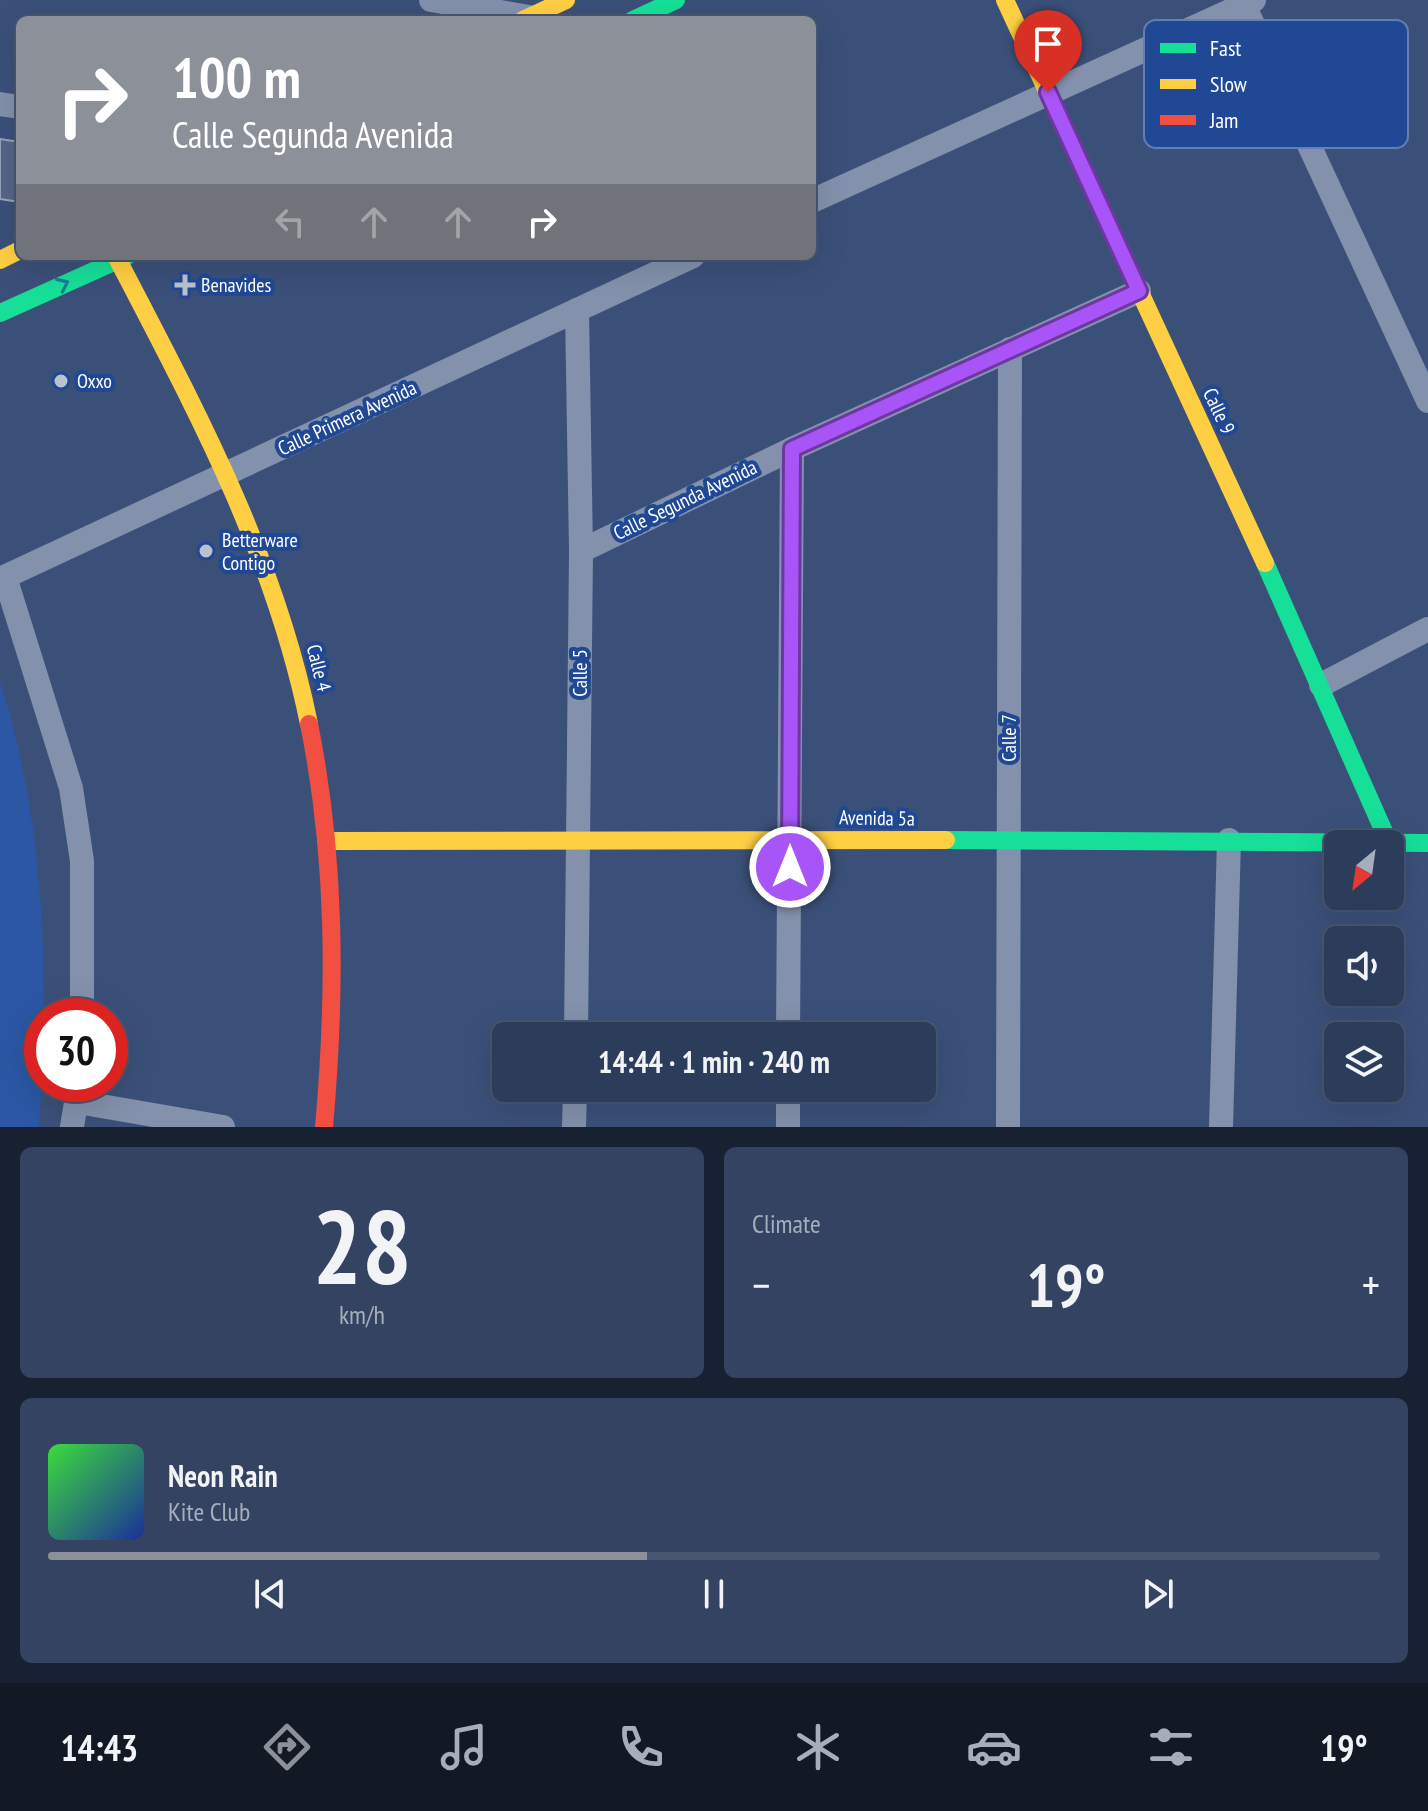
<!DOCTYPE html>
<meta charset="utf-8">
<style>
body{margin:0;font-family:"PT Sans Narrow",sans-serif;background:#344361;color:#f1f3f6;height:100vh;display:flex;flex-direction:column;font-size:30px;white-space:nowrap}
*{box-sizing:border-box;margin:0}
p{font-size:26px;color:#a6adbb}
.icon{flex:none;width:44px;height:44px;fill:none;stroke:currentColor;stroke-width:2;stroke-linecap:round;stroke-linejoin:round}
.map{position:relative;height:1127px;overflow:hidden}
.side{display:flex;flex-direction:column;gap:20px;padding:20px;background:#182132;flex:1}
.side>*{flex:none}
.top-card{position:absolute;left:16px;top:16px;width:800px;height:244px;border-radius:12px;box-shadow:0 8px 32px #0002,0 0 0 2px #485671;background:#8c9099;color:#fff;overflow:hidden}
.needle{width:52px;rotate:209deg}
.controls{position:absolute;left:1324px;top:830px;display:grid;gap:16px}
.controls a{display:grid;place-items:center;width:80px;height:80px;border-radius:12px;background:#2c3c5b;box-shadow:0 8px 32px #0002,0 0 0 2px #485671;font-size:40px}
.speed{position:absolute;left:24px;top:998px;display:flex;gap:16px;font-size:40px;font-weight:700;text-align:center}
.speed>*{display:grid;place-content:center;width:104px;height:104px;border-radius:50%;background:#2c3c5b;box-shadow:0 8px 32px #0002,0 0 0 2px #485671;line-height:1}
.speed .limit{border:12px solid #d22;background:#fff;color:#111}
.pin{position:absolute;display:grid;place-items:center;width:68px;height:68px;color:#fff;margin:-82px -34px;border-radius:50% 50% 50% 0;rotate:-45deg;box-shadow:0 0 8px #0007}
.pin .icon{rotate:45deg}
.me{position:absolute;width:88px;margin:-44px;rotate:0deg;stroke-linejoin:round;filter:drop-shadow(0 0 6px #0008)}
.turn{display:flex;align-items:center;gap:28px;height:168px;padding:0 24px;font-size:36px}
.turn .icon{width:104px;height:104px;stroke-width:2.5}
.turn b{display:block;font-size:56px;line-height:68px}
.lanes{display:flex;align-items:center;height:76px;padding:0 24px;background:#0003;justify-content:center;gap:40px;direction:ltr}
.lanes .off{opacity:.35}
.big{font-size:60px;font-weight:800;line-height:1.1}
.side .card{flex:1;display:flex;flex-direction:column;justify-content:center;gap:12px;min-width:0;padding:0 28px;border-radius:12px;background:#344361}
.side .dial{align-items:center;gap:0}
.dial b{font-size:104px;line-height:1}
.song{display:flex;align-items:center;gap:24px}
.cover{width:96px;height:96px;border-radius:12px;background:linear-gradient(135deg,hsl(120 70% 55%),hsl(230 70% 35%))}
.played{height:8px;border-radius:4px;background:linear-gradient(90deg,#8c9099 45%,#485671 45%)}
.keys{display:flex;justify-content:space-around;direction:ltr}
.heat{display:flex;justify-content:space-between;align-items:center;font-size:44px;direction:ltr}
.side .tiles{flex:1;display:grid;gap:20px;grid-template-columns:1fr 1fr}
.card:last-child{grid-column:span 2}
.trip{position:absolute;left:492px;top:1022px;width:444px;height:80px;border-radius:12px;background:#2c3c5b;box-shadow:0 8px 32px #0002,0 0 0 2px #485671;font-weight:800;line-height:80px;text-align:center}
.tabs{display:flex;height:128px;justify-content:space-around;align-items:center;background:#121824;color:#a6adbb}
.tabs .icon{width:56px;height:56px}
.tabs .on{color:#8c9099}
.tabs b{font-size:36px;color:#f1f3f6}
.map>svg:first-child{display:block}
.green{fill:#2b57a5}
.building{fill:#556687;stroke:#97a4ba;stroke-width:2}
.lines{fill:none;stroke-linecap:round;stroke-linejoin:round}
.street{stroke:#8391ac;stroke-width:24}
.fast{stroke:#16e098;stroke-width:18}
.slow{stroke:#ffcf43;stroke-width:18}
.jam{stroke:#f24e42;stroke-width:18}
.oneway{stroke:#1c7d95}
.route-casing{stroke:#6d37a1;stroke-width:20}
.route{stroke:#a855f7;stroke-width:14}
.poi-dot{fill:#bac2d0;stroke:#204894;stroke-width:3}
.labels{text-anchor:middle;dominant-baseline:central;stroke-width:8;stroke-linejoin:round;paint-order:stroke}
.poi-label{font-size:20px;fill:#fff;stroke:#204894;text-anchor:start}
.street-label{font-size:20px;fill:#fff;stroke:#204894}
.key{fill:#204894;stroke:#637fb4;stroke-width:2}
.key-label{font-size:22px;fill:#fff}
</style>
<div class="map">
<svg width="1428" height="1127" viewBox="0 0 1428 1127">
<rect width="100%" height="100%" fill="#3b5079"/>
<path class="green" d="M0,682c46,142 49,298 39,445h-39z"/>
<path class="building" d="M0,139l20,3v60l-20,-3z"/>
<g class="lines">
<g class="street">
<path d="M431,0l98,17"/>
<path d="M1244,5l184,396"/>
<path d="M0,104l20,3"/>
<path d="M812,201l442,-201"/>
<path d="M581,551l211,-102 347,-158"/>
<path d="M5,577l66,211 11,73v155"/>
<path d="M0,579l693,-323"/>
<path d="M1321,685l107,-56"/>
<path d="M576,1036l5,-485 -4,-241"/>
<path d="M788,1036l4,-587"/>
<path d="M78,1102l145,25"/>
<path d="M72,1127l7,-43"/>
<path d="M574,1127l1,-39"/>
<path d="M788,1127v-39"/>
<path d="M1008,1127l2,-778"/>
<path d="M1221,1127l8,-287"/>
</g>
<g class="fast">
<path d="M633,20l43,-20"/>
<path d="M0,313l127,-57"/>
<path d="M1265,563l124,280"/>
<path d="M946,840l482,3"/>
</g>
<g class="slow">
<path d="M1005,0l260,563"/>
<path d="M523,20l43,-20"/>
<path d="M116,256c79,152 159,299 193,468"/>
<path d="M0,260l20,-10"/>
<path d="M326,841l620,-1"/>
</g>
<path class="jam" d="M309,724c27,133 27,268 15,403"/>
</g>
<defs><path id="oneway-chevron" d="M-2-3.5L2.5 0L-2 3.5" fill="none" stroke-width="1.6" stroke-linecap="round" stroke-linejoin="round" transform="scale(2)"/></defs>
<use class="oneway" href="#oneway-chevron" transform="translate(63 284) rotate(-25)"/>
<g class="lines">
<defs>
<path id="route" d="M790,867l2,-418 347,-158 -91,-199"/>
</defs>
<use href="#route" class="route-casing"/>
<use href="#route" class="route"/>
</g>
<g class="poi-dot">
<path d="M181 273h8v8h8v8h-8v8h-8v-8h-8v-8h8z"/>
<circle cx="61" cy="381" r="8"/>
<circle cx="206" cy="551" r="8"/>
</g>
<g class="labels">
<g class="poi-label">
<text x="201" y="285">Benavides</text>
<text x="77" y="381">Oxxo</text>
<text x="222" y="540">Betterware<tspan x="222" dy="23">Contigo</tspan></text>
</g>
<g class="street-label">
<text transform="translate(1219 411) rotate(65)">Calle 9</text>
<text transform="translate(347 418) rotate(-25)">Calle Primera Avenida</text>
<text transform="translate(685 500) rotate(-26)">Calle Segunda Avenida</text>
<text transform="translate(319 668) rotate(76)">Calle 4</text>
<text transform="translate(580 673) rotate(-90)">Calle 5</text>
<text transform="translate(1009 738) rotate(-90)">Calle 7</text>
<text transform="translate(877 818) rotate(1)">Avenida 5a</text>
</g>
</g>
<rect x="1144" y="20" width="264" height="128" rx="12" class="key"/>
<rect x="1160" y="43" width="36" height="10" fill="#16e098"/>
<rect x="1160" y="79" width="36" height="10" fill="#ffcf43"/>
<rect x="1160" y="115" width="36" height="10" fill="#f24e42"/>
<g class="key-label">
<text x="1210" y="56">Fast</text>
<text x="1210" y="92">Slow</text>
<text x="1210" y="128">Jam</text>
</g>
</svg>
<div class="controls">
<a><svg class="needle" viewBox="-14 -14 28 28"><path d="M0-13l5 13h-10z" fill="#e53935"/><path d="M0 13l5-13h-10z" fill="#a6adbb"/></svg></a>
<a><svg class="icon" aria-label="sound" viewBox="0 0 24 24"><path d="M4 9h4l5-4v14l-5-4H4zM17 9q2 3 0 6"/></svg></a>
<a><svg class="icon" aria-label="layers" viewBox="0 0 24 24"><path d="M12 4l9 5-9 5-9-5zM3 14l9 5 9-5"/></svg></a>
</div>
<div class="speed"><div class="limit">30</div></div>
<div class="pin" style="left:1048px;top:92px;background:#d93025"><svg class="icon" aria-label="arrive" viewBox="0 0 24 24"><path d="M6 21V4h12l-3 4 3 4H6"/></svg></div>
<svg class="me" style="left:790px;top:867px" viewBox="-20 -20 40 40"><circle r="17" fill="#a855f7" stroke="#fff" stroke-width="3"/><path d="M0-11L8 9 0 5-8 9z" fill="#fff"/></svg>
<div class="trip">14:44 · 1 min · 240 m</div>
<div class="top-card">
<div class="turn"><svg class="icon" aria-label="right" viewBox="0 0 24 24"><path d="M7 20v-9h11M14 6l5 5-5 5"/></svg><div><b>100 m</b>Calle Segunda Avenida</div></div>
<div class="lanes"><svg class="icon off" aria-label="left" viewBox="0 0 24 24"><path d="M17 20v-9H6M10 6l-5 5 5 5"/></svg><svg class="icon off" aria-label="ahead" viewBox="0 0 24 24"><path d="M12 20V5M6 11l6-6 6 6"/></svg><svg class="icon off" aria-label="ahead" viewBox="0 0 24 24"><path d="M12 20V5M6 11l6-6 6 6"/></svg><svg class="icon" aria-label="right" viewBox="0 0 24 24"><path d="M7 20v-9h11M14 6l5 5-5 5"/></svg></div>
</div>
</div>
<section class="side">
<div class="tiles">
<div class="card dial"><b>28</b><p>km/h</p></div>
<div class="card"><p>Climate</p>
<div class="heat"><a>−</a><b class="big">19°</b><a>+</a></div>
</div>
<div class="card">
<div class="song"><i class="cover"></i><div><b>Neon Rain</b><p>Kite Club</p></div></div>
<div class="played"></div>
<div class="keys"><svg class="icon" aria-label="previous" viewBox="0 0 24 24"><path d="M18 5L8 12l10 7zM5 5v14"/></svg><svg class="icon" aria-label="pause" viewBox="0 0 24 24"><path d="M8 5v14M16 5v14"/></svg><svg class="icon" aria-label="next" viewBox="0 0 24 24"><path d="M6 5l10 7-10 7zM19 5v14"/></svg></div>
</div>
</div>
</section>
<nav class="tabs">
<b>14:43</b>
<svg class="icon on" aria-label="directions" viewBox="0 0 24 24"><path d="M12 3l9 9-9 9-9-9zM9 14v-3h6M13 9l2 2-2 2"/></svg>
<svg class="icon" aria-label="music" viewBox="0 0 24 24"><path d="M9 18V5l10-2v13"/><circle cx="6" cy="18" r="3"/><circle cx="16" cy="16" r="3"/></svg>
<svg class="icon" aria-label="phone" viewBox="0 0 24 24"><path d="M5 4h4l2 5-3 2q2 4 5 5l2-3 5 2v4C11 20 4 13 5 4z"/></svg>
<svg class="icon" aria-label="climate" viewBox="0 0 24 24"><path d="M12 3v18M4 7l16 10M4 17L20 7"/></svg>
<svg class="icon" aria-label="car" viewBox="0 0 24 24"><path d="M5 17H2v-5l4-1 3-4h7l3 4 3 1v5h-3M9 17h6M6 11h13"/><circle cx="7" cy="17" r="2"/><circle cx="17" cy="17" r="2"/></svg>
<svg class="icon" aria-label="filters" viewBox="0 0 24 24"><path d="M4 7h16M4 17h16"/><circle cx="9" cy="7" r="2"/><circle cx="15" cy="17" r="2"/></svg>
<b>19°</b>
</nav>
